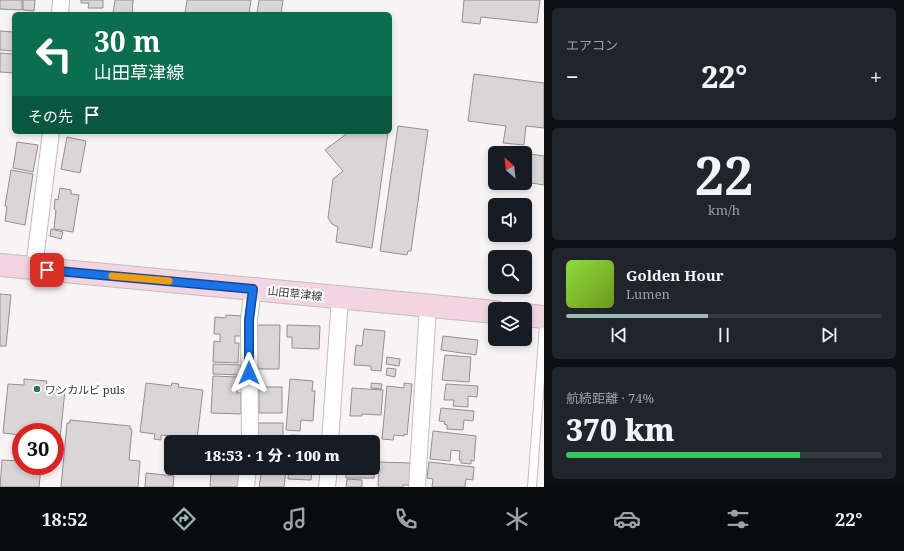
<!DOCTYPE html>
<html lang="ja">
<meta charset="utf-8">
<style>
body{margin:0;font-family:"Noto Serif","Noto Sans JP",serif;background:#20242c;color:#f1f3f6;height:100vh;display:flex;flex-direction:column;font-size:15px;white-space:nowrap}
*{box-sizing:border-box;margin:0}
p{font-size:13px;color:#9ea1a6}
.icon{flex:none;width:22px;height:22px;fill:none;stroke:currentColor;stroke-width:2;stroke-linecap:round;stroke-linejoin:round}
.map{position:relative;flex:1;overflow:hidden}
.details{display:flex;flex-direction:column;gap:8px;padding:8px;background:#0d0f14;width:360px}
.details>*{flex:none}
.top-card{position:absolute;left:12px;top:12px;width:380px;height:122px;border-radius:6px;box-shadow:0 2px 6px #0003;background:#0b6e4f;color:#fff;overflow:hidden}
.needle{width:26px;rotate:332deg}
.controls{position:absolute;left:488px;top:146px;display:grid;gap:8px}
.controls a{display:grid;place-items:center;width:44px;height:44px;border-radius:6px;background:#171b24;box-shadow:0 2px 6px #0003;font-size:20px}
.speed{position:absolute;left:12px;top:423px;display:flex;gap:8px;font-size:20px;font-weight:700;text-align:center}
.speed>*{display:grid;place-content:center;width:52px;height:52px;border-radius:50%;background:#171b24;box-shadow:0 2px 6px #0003;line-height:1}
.speed .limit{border:6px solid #d22;background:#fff;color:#111}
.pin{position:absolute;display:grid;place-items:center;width:34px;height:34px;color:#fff;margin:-17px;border-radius:8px;box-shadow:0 2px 6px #0006}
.me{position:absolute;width:44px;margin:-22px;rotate:0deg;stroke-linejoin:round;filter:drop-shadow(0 0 3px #0008)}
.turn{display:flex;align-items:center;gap:14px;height:84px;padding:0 16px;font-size:18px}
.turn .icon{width:52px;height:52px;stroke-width:2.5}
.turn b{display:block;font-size:28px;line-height:34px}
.then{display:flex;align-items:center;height:38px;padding:0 16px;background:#0003;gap:8px;font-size:15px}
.big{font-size:30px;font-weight:800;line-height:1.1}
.details .card{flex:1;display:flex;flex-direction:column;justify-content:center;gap:6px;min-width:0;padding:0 14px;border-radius:6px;background:#20242c}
.details .dial{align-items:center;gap:0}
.dial b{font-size:52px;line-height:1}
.song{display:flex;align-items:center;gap:12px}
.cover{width:48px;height:48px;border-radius:6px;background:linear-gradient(135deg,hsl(90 70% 55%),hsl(80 70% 35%))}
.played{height:4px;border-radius:2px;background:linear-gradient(90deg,#99b8b2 45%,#363941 45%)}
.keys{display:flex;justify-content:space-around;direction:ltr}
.heat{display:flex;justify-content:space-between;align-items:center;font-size:22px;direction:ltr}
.charge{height:6px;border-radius:3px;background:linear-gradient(90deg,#34c759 74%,#363941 0)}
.trip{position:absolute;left:164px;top:435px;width:216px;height:40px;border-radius:6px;background:#171b24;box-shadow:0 2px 6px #0003;font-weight:800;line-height:40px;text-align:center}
.tab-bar{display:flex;height:64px;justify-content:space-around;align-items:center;background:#090b0e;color:#9ea1a6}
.tab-bar .icon{width:28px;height:28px}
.tab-bar .current{color:#99b8b2}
.tab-bar b{font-size:18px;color:#f1f3f6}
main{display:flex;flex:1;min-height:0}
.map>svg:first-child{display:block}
.building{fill:#dad5d6;stroke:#948f91}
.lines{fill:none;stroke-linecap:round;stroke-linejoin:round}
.service-casing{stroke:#c1bcbd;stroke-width:10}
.minor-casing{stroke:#c1bcbd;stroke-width:18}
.secondary-casing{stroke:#c1bcbd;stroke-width:24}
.service{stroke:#fff;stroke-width:8}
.minor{stroke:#fff;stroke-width:16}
.secondary{stroke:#f2d5e0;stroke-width:22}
.route-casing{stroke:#114b97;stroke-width:10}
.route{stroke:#1a73e8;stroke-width:7}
.slow{stroke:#f59e0b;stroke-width:7}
.poi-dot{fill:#2d6f60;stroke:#fff;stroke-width:1.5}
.labels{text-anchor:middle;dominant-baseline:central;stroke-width:4;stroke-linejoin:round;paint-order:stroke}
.street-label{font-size:11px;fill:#333132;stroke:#fff}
.poi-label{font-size:11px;fill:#333132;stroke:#fff;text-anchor:start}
</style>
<main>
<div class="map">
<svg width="544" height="487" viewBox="0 0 544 487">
<rect width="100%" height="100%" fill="#f8f3f5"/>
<g class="building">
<path d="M0,0h22v10l-22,-1z"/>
<path d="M23,0h12l-1,11 -11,-1z"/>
<path d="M81,0h22v8h-15l1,-5h-8z"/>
<path d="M115,0h18l-1,14h-19z"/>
<path d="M187,0h64l-2,14h-64z"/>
<path d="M259,0h24l-2,14h-24z"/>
<path d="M464,0h76l-3,23 -56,-6 -1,7 -18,-2z"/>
<path d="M0,31l14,1v19l-14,-1z"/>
<path d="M0,53l14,1v19l-14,-1z"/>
<path d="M474,74l70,9v45l-18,-2 -2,19 -21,-2 3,-17 -38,-5z"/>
<path d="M398,126l30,4 -17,121h-3l-1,4 -27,-4z"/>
<path d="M349,132h39l-16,116 -36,-6 2,-15 -6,-3 -4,-6 5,-39 10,-8 -18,-21z"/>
<path d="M67,137l19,4 -6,32 -19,-4z"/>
<path d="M17,142l21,3 -5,27 -20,-4z"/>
<path d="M500,149l24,4h-25z"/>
<path d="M525,153l19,3v29l-19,-3z"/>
<path d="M11,170l22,4 -8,51 -20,-4 2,-14 -2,-1z"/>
<path d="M60,188l11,2v4l8,1 -6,37 -19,-3 2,-19 -2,-1 1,-10 3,1z"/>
<path d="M51,229l12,3 -2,7 -11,-3z"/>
<path d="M0,294l11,1 -5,51h-6z"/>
<path d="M226,315l17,1 -1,20h-7v7h4l-1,20 -25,-1 1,-21 6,1v-8h-6l1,-17 11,1z"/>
<path d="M257,325h23l-1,44h-23z"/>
<path d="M287,325l33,1 -1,23 -27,-1v-11h-5z"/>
<path d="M364,329l21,2 -4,40 -10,-1v-4l-17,-1 2,-20 6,1z"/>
<path d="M443,336l35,4 -2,15 -35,-5z"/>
<path d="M445,355l26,2 -2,25 -27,-2z"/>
<path d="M387,357l13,2 -1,7 -13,-2z"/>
<path d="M213,364l29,1v10l-29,-1z"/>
<path d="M387,368l9,1 -1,8 -9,-2z"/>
<path d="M213,376l24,1v16h4v21l-30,-1z"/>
<path d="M24,379l23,2 -1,7 19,2 -5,49h-5v-7h-34v3l-18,-2 5,-49 16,1z"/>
<path d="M290,379l23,2 -1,10h3l-2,30 -12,-1 -1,11 -14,-1z"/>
<path d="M146,383l25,3 1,-3 7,1 -1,3 25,3 -6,49 -36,-4v5l-7,-1 1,-5 -15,-2z"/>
<path d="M371,383l11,1 -1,5 -10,-1z"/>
<path d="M404,383l8,1 -5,51 -3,-1v2l-10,-1 -1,5 -11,-1 5,-53 17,2z"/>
<path d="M446,384l32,2 -1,11 -9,-1v11l-15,-1 1,-6h-10z"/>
<rect x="259" y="387" width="23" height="26"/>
<path d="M352,388l31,2 -2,25 -19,-1v2h-12z"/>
<path d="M441,408l33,3 -1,10 -9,-1 -1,10 -16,-1v-4l-3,-1 1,-2 -6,-1z"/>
<path d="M70,420l60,6v3h2l-3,31 11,1 -2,26h-77l6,-64h3z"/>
<rect x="257" y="423" width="26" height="19"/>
<path d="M433,431l43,5 -2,25 -3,-1v4l-10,-1v-3h-2l1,-9 -9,-1 -1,11 -20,-2z"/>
<path d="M291,435l21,1 -1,6h-21z"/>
<path d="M373,453h2l-1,25h-28v-10h27z"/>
<path d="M2,460l19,1v5h20l-2,21h-39z"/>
<path d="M379,462l33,1 -1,22h-8v2h-25z"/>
<path d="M429,462l45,5 -1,13 -7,-1 -1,8h-33l1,-8 -6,-1z"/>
<path d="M211,468h16v3l12,2 -1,14h-28z"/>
<path d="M264,468l22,2 -2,17h-25l2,-13h3z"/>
<path d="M289,468h23l-1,12 -23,-1z"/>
<path d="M146,473l28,3 -1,11h-28z"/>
<path d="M347,479l15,1v7h-16z"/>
</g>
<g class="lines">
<defs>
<path id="service" d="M532,487l12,-162"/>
<g id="minor">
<path d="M60,14l1,-14"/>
<path d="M34,268l17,-136"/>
<path d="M250,442l-1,-122 4,-31"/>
<path d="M330,442l10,-144"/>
<path d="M246,487l2,-19"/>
<path d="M327,487l2,-19"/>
<path d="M417,487l11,-181"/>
</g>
<g id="secondary">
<path d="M0,265l495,47"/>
<path d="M525,315l19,2"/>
</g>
</defs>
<use href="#service" class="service-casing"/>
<use href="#minor" class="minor-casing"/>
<use href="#secondary" class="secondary-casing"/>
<use href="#service" class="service"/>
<use href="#minor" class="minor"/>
<use href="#secondary" class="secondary"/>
</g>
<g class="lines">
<defs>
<path id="route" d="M47,270l206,19 -4,31v53"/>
</defs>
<use href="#route" class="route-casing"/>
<use href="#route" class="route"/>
<path class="slow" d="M112,276l57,5"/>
</g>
<circle class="poi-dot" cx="37" cy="389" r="4"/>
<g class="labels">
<g class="street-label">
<text transform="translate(295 293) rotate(6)">山田草津線</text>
</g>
<g class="poi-label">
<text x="45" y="389">ワンカルビ puls</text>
</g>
</g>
</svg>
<div class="controls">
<a><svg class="needle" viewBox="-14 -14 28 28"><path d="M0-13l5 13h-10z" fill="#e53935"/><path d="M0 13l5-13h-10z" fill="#9ea1a6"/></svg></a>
<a><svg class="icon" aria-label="sound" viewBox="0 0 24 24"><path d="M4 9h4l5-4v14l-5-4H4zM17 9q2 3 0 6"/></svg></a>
<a><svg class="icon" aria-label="search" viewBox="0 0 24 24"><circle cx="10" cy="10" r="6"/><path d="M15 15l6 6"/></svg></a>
<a><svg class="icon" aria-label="layers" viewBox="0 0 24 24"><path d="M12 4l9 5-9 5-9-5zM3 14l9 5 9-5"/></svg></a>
</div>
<div class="speed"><div class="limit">30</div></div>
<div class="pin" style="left:47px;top:270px;background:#d93025"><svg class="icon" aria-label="arrive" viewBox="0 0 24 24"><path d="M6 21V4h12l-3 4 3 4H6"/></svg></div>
<svg class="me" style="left:249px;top:373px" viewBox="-20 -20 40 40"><path d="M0-17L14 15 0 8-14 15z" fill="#1a73e8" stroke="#fff" stroke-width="4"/></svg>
<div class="trip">18:53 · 1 分 · 100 m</div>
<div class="top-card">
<div class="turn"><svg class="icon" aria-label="left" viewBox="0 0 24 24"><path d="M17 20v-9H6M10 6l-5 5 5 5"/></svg><div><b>30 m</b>山田草津線</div></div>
<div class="then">その先<svg class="icon" aria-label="arrive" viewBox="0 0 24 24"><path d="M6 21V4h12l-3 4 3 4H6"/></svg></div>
</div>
</div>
<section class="details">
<div class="card"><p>エアコン</p>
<div class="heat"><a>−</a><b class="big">22°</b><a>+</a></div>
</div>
<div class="card dial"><b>22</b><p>km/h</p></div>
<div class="card">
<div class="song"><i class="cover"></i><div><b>Golden Hour</b><p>Lumen</p></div></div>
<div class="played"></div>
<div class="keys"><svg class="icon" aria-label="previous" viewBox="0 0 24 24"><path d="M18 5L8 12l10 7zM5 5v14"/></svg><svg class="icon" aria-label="pause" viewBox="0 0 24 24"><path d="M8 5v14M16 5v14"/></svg><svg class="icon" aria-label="next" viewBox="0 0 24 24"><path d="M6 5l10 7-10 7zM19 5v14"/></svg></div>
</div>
<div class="card"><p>航続距離 · 74%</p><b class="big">370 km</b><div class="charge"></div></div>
</section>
</main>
<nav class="tab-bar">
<b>18:52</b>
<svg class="icon current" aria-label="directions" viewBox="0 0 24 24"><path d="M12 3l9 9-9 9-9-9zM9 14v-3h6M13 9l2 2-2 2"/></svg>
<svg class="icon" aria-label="music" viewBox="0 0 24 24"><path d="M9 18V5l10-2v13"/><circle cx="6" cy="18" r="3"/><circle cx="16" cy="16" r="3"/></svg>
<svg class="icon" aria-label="phone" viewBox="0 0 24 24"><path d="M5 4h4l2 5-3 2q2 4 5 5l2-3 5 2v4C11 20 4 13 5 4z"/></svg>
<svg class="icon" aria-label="climate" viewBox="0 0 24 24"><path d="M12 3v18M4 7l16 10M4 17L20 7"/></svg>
<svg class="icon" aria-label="car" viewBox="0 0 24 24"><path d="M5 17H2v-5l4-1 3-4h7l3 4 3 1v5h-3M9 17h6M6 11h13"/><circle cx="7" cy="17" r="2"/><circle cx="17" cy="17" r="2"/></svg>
<svg class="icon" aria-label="filters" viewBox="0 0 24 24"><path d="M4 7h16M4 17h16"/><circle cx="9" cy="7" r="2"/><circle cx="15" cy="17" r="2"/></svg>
<b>22°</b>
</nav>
